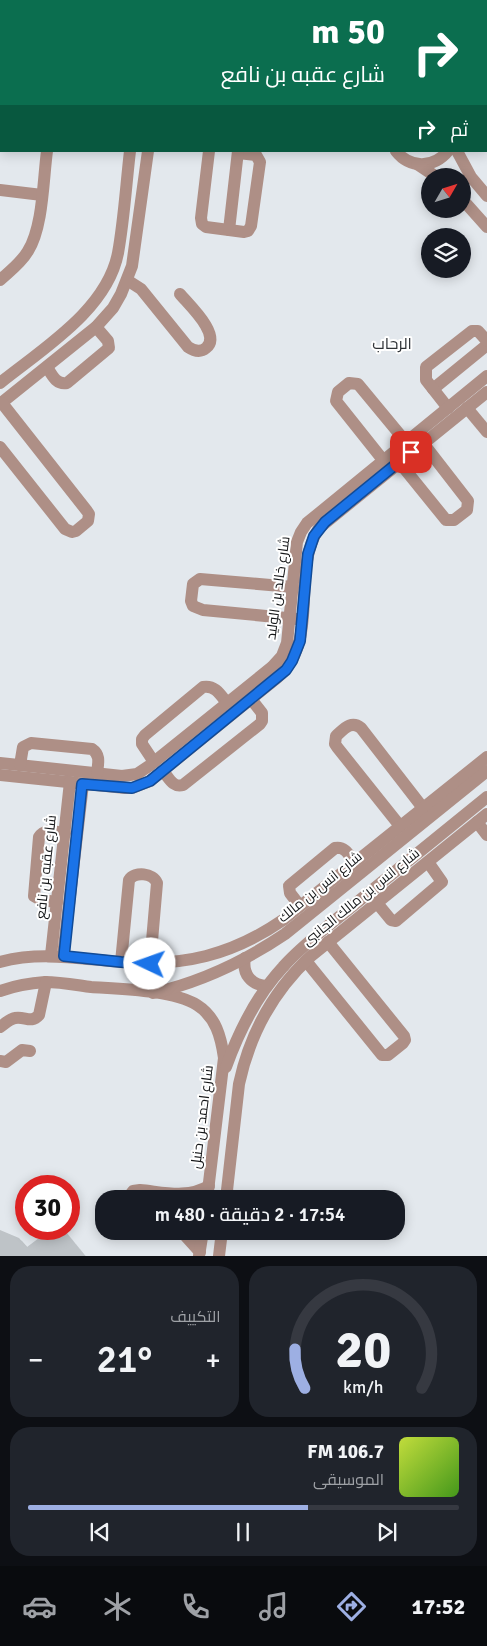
<!DOCTYPE html>
<html lang="ar">
<meta charset="utf-8">
<style>
body{margin:0;font-family:Signika,Cairo,sans-serif;background:#20242c;color:#f1f3f6;direction:rtl;height:100vh;display:flex;flex-direction:column;font-size:19px;white-space:nowrap}
*{box-sizing:border-box;margin:0}
p{font-size:16px;color:#9ea1a6}
.icon{flex:none;width:28px;height:28px;fill:none;stroke:currentColor;stroke-width:2;stroke-linecap:round;stroke-linejoin:round}
.map{position:relative;height:1256px;overflow:hidden;direction:ltr}
.panel{display:flex;flex-direction:column;gap:10px;padding:10px;background:#0d0f14;flex:1}
.panel>*{flex:none}
.guide{position:absolute;left:0px;top:0px;width:488px;height:152px;box-shadow:0 2px 12px #0003;direction:rtl;background:#0b6e4f;color:#fff;overflow:hidden}
.needle{width:32px;rotate:51deg}
.buttons{position:absolute;left:421px;top:168px;display:grid;gap:10px}
.buttons a{display:grid;place-items:center;width:50px;height:50px;border-radius:50%;background:#171b24;box-shadow:0 2px 12px #0003;font-size:25px}
.speed{position:absolute;left:15px;top:1175px;display:flex;gap:10px;font-size:25px;font-weight:700;text-align:center}
.speed>*{display:grid;place-content:center;width:65px;height:65px;border-radius:50%;background:#171b24;box-shadow:0 2px 12px #0003;line-height:1}
.speed .limit{border:8px solid #d22;background:#fff;color:#111}
.pin{position:absolute;display:grid;place-items:center;width:42px;height:42px;color:#fff;margin:-21px;border-radius:10px;box-shadow:0 2px 8px #0006}
.me{position:absolute;width:55px;margin:-28px;rotate:273deg;stroke-linejoin:round;filter:drop-shadow(0 0 4px #0008)}
.turn{display:flex;align-items:center;gap:18px;height:105px;padding:0 20px;font-size:22px}
.turn .icon{width:65px;height:65px;stroke-width:2.5}
.turn b{display:block;font-size:35px;line-height:42px}
.then{display:flex;align-items:center;height:48px;padding:0 20px;background:#0003;gap:10px;font-size:19px}
.big{font-size:38px;font-weight:600;line-height:1.1}
.panel .widget{flex:1;display:flex;flex-direction:column;justify-content:center;gap:8px;min-width:0;padding:0 18px;border-radius:20px;background:#20242c}
.panel .dial{align-items:center;gap:0}
.dial svg{height:130px;overflow:visible;fill:none;stroke:#363941;stroke-width:7;stroke-linecap:round;text-anchor:middle}
.dial text{fill:#f1f3f6;stroke:none}
.song{display:flex;align-items:center;gap:15px}
.cover{width:60px;height:60px;border-radius:8px;background:linear-gradient(135deg,hsl(70 70% 55%),hsl(100 70% 35%))}
.played{height:5px;border-radius:2px;background:linear-gradient(90deg,#9dafe3 65%,#363941 65%)}
.keys{display:flex;justify-content:space-around;direction:ltr}
.heat{display:flex;justify-content:space-between;align-items:center;font-size:28px;direction:ltr}
.panel .tiles{flex:1;display:grid;gap:10px;grid-template-columns:1fr 1fr}
.widget:last-child{grid-column:span 2}
.trip{position:absolute;left:95px;top:1190px;width:310px;height:50px;border-radius:20px;background:#171b24;box-shadow:0 2px 12px #0003;font-weight:600;line-height:50px;text-align:center;direction:rtl}
.menu{display:flex;height:80px;justify-content:space-around;align-items:center;background:#090b0e;color:#9ea1a6}
.menu .icon{width:35px;height:35px}
.menu .on{color:#9dafe3}
.menu b{font-size:22px;color:#f1f3f6}
.map>svg:first-child{display:block}
.building{fill:#bec3c7;filter:url(#shadow)}
.lines{fill:none;stroke-linecap:round;stroke-linejoin:round}
.minor{stroke:#ae8f86;stroke-width:12}
.route-casing{stroke:#114b97;stroke-width:12}
.route{stroke:#1a73e8;stroke-width:9}
.labels{text-anchor:middle;dominant-baseline:central;stroke-width:4;stroke-linejoin:round;paint-order:stroke}
.street-label{font-size:14px;fill:#151719;stroke:#fff}
.quarter-label{font-size:16px;fill:#2f3337;stroke:#fff}
</style>
<div class="map">
<svg width="487" height="1256" viewBox="0 0 487 1256">
<defs>
<filter id="shadow"><feDropShadow dx="3" dy="3" stdDeviation="0" flood-color="#0004"/></filter>
</defs>
<rect width="100%" height="100%" fill="#e3e8ed"/>
<path class="building" d="M51,1229h12l22,27h-85v-26l19,8 8,9z"/>
<g class="lines">
<g class="minor">
<path d="M68,1v-1"/>
<path d="M219,1v-1"/>
<path d="M249,1v-1"/>
<path d="M377,1l2,-1"/>
<path d="M425,1l1,-1"/>
<path d="M0,60h1"/>
<path d="M486,66l1,-1"/>
<path d="M0,75h1"/>
<path d="M486,91l1,-1"/>
<path d="M0,93h1"/>
<path d="M0,107h1"/>
<path d="M209,151l-8,67 1,6 4,3 38,5 4,-1 3,-5 9,-64 -4,-7 -18,-2"/>
<path d="M396,151c14,18 38,17 52,0"/>
<path d="M457,151l14,26 16,19"/>
<path d="M417,164l18,12"/>
<path d="M0,190l42,5"/>
<path d="M462,199l25,28"/>
<path d="M229,230l9,-79"/>
<path d="M0,280c10,-9 21,-17 28,-29 15,-24 15,-70 19,-100"/>
<path d="M127,280l14,9 47,58c6,4 12,6 18,1 16,-13 -17,-43 -26,-54"/>
<path d="M47,367c5,8 9,18 20,16l42,-35 -1,-7 -12,-14"/>
<path d="M0,383c42,-34 107,-73 118,-130 6,-33 8,-68 12,-102"/>
<path d="M433,389l54,-44"/>
<path d="M0,404l96,-77 17,-19 8,-14 11,-28 16,-115"/>
<path d="M448,408l-22,-28v-13l46,-36h6l9,10"/>
<path d="M467,408l20,24"/>
<path d="M0,447l65,82 7,3 4,-1 12,-10 1,-7 -2,-3 -85,-108"/>
<path d="M383,460l-47,-59 2,-9 11,-9 9,1 48,58"/>
<path d="M399,462l47,58h8l13,-10 1,-9 -45,-58"/>
<path d="M293,587l-93,-8 -7,5 -2,17 2,5 10,4 94,9"/>
<path d="M154,762l-12,-18v-5l3,-4 58,-48c12,-2 17,7 24,16"/>
<path d="M0,763l122,13 15,-2 12,-8 123,-99 10,-11 5,-13 10,-101 4,-10 6,-9 180,-147"/>
<path d="M20,765l3,-18 8,-4 61,6c9,6 6,15 5,24"/>
<path d="M163,771c6,7 10,17 20,14l77,-61 2,-3v-8l-11,-14"/>
<path d="M0,775l125,13h7l18,-7 128,-104c43,-38 12,-105 41,-149l168,-136"/>
<path d="M477,822l10,13"/>
<path d="M400,826l-63,-79 -2,-3 1,-8c8,-7 15,-16 25,-8l62,80"/>
<path d="M57,902l-16,-2 -7,-4 5,-59c6,-9 16,-5 26,-4"/>
<path d="M377,903l14,17 5,1 46,-39 -14,-20"/>
<path d="M300,906l-10,-13 -1,-7 46,-38c10,-2 14,7 20,15"/>
<path d="M51,955l19,-173"/>
<path d="M63,956l20,-172"/>
<path d="M245,958c-3,16 6,27 22,28"/>
<path d="M306,961l76,94h6l15,-12 2,-3 -1,-4 -76,-94"/>
<path d="M0,962c41,-11 80,-3 121,0 62,5 111,-7 162,-42l204,-163"/>
<path d="M121,962l8,-82c6,-9 24,-7 28,3l-7,81"/>
<path d="M0,991c14,-5 30,-8 45,-9 15,0 31,3 46,5 29,2 82,3 106,18 19,12 24,32 27,53l-17,141"/>
<path d="M153,993c48,-11 92,-32 132,-59l202,-163"/>
<path d="M0,1027c5,-3 9,-8 15,-9 10,-2 16,6 24,-3l7,-33"/>
<path d="M0,1061l6,1 16,-12 8,1"/>
<path d="M226,1067c13,-36 31,-72 57,-100 12,-14 26,-25 40,-37l164,-133"/>
<path d="M226,1195l30,4"/>
<path d="M127,1199l6,-8 7,-1c23,2 47,9 69,-4"/>
<path d="M226,1199l13,-115c11,-51 34,-93 72,-128l176,-142"/>
<path d="M181,1231l19,21"/>
<path d="M301,1231l24,3 5,-3"/>
<path d="M199,1256l4,-25"/>
<path d="M219,1256l3,-25"/>
</g>
</g>
<g class="lines">
<defs>
<path id="route" d="M150,964l-29,-2 -57,-6 18,-172 50,4 18,-7 136,-111 6,-9 8,-20 8,-87 6,-18 11,-14 86,-70"/>
</defs>
<use href="#route" class="route-casing"/>
<use href="#route" class="route"/>
</g>
<g class="labels">
<g class="street-label">
<text transform="translate(278 588) rotate(-82)">شارع خالد بن الوليد</text>
<text transform="translate(46 867) rotate(-84)">شارع عقبه بن نافع</text>
<text transform="translate(320 887) rotate(-39)">شارع انس بن مالك</text>
<text transform="translate(361 897) rotate(-39)">شارع انس بن مالك الجانبى</text>
<text transform="translate(202 1117) rotate(-83)">شارع احمد بن حنبل</text>
</g>
<g class="quarter-label">
<text x="392" y="344">الرحاب</text>
</g>
</g>
</svg>
<div class="buttons">
<a><svg class="needle" viewBox="-14 -14 28 28"><path d="M0-13l5 13h-10z" fill="#e53935"/><path d="M0 13l5-13h-10z" fill="#9ea1a6"/></svg></a>
<a><svg class="icon" aria-label="layers" viewBox="0 0 24 24"><path d="M12 4l9 5-9 5-9-5zM3 14l9 5 9-5"/></svg></a>
</div>
<div class="speed"><div class="limit">30</div></div>
<div class="pin" style="left:411px;top:452px;background:#d93025"><svg class="icon" aria-label="arrive" viewBox="0 0 24 24"><path d="M6 21V4h12l-3 4 3 4H6"/></svg></div>
<svg class="me" style="left:150px;top:964px" viewBox="-20 -20 40 40"><circle r="19" fill="#fff"/><path d="M0-13L10 11 0 6-10 11z" fill="#1a73e8"/></svg>
<div class="trip">17:54 · 2 دقيقة · 480 m</div>
<div class="guide">
<div class="turn"><svg class="icon" aria-label="right" viewBox="0 0 24 24"><path d="M7 20v-9h11M14 6l5 5-5 5"/></svg><div><b>50 m</b>شارع عقبه بن نافع</div></div>
<div class="then">ثم<svg class="icon" aria-label="right" viewBox="0 0 24 24"><path d="M7 20v-9h11M14 6l5 5-5 5"/></svg></div>
</div>
</div>
<section class="panel">
<div class="tiles">
<div class="widget dial"><svg viewBox="0 0 100 80">
<path d="M14 69A42 42 0 1 1 86 69"/>
<path d="M14 69A42 42 0 0 1 8 45" stroke="#9dafe3"/>
<text x="50" y="56" font-size="32" font-weight="700">20</text>
<text x="50" y="72" font-size="11">km/h</text>
</svg></div>
<div class="widget"><p>التكييف</p>
<div class="heat"><a>−</a><b class="big">21°</b><a>+</a></div>
</div>
<div class="widget">
<div class="song"><i class="cover"></i><div><b>106.7 FM</b><p>الموسيقى</p></div></div>
<div class="played"></div>
<div class="keys"><svg class="icon" aria-label="previous" viewBox="0 0 24 24"><path d="M18 5L8 12l10 7zM5 5v14"/></svg><svg class="icon" aria-label="pause" viewBox="0 0 24 24"><path d="M8 5v14M16 5v14"/></svg><svg class="icon" aria-label="next" viewBox="0 0 24 24"><path d="M6 5l10 7-10 7zM19 5v14"/></svg></div>
</div>
</div>
</section>
<nav class="menu">
<b>17:52</b>
<svg class="icon on" aria-label="directions" viewBox="0 0 24 24"><path d="M12 3l9 9-9 9-9-9zM9 14v-3h6M13 9l2 2-2 2"/></svg>
<svg class="icon" aria-label="music" viewBox="0 0 24 24"><path d="M9 18V5l10-2v13"/><circle cx="6" cy="18" r="3"/><circle cx="16" cy="16" r="3"/></svg>
<svg class="icon" aria-label="phone" viewBox="0 0 24 24"><path d="M5 4h4l2 5-3 2q2 4 5 5l2-3 5 2v4C11 20 4 13 5 4z"/></svg>
<svg class="icon" aria-label="climate" viewBox="0 0 24 24"><path d="M12 3v18M4 7l16 10M4 17L20 7"/></svg>
<svg class="icon" aria-label="car" viewBox="0 0 24 24"><path d="M5 17H2v-5l4-1 3-4h7l3 4 3 1v5h-3M9 17h6M6 11h13"/><circle cx="7" cy="17" r="2"/><circle cx="17" cy="17" r="2"/></svg>
</nav>
